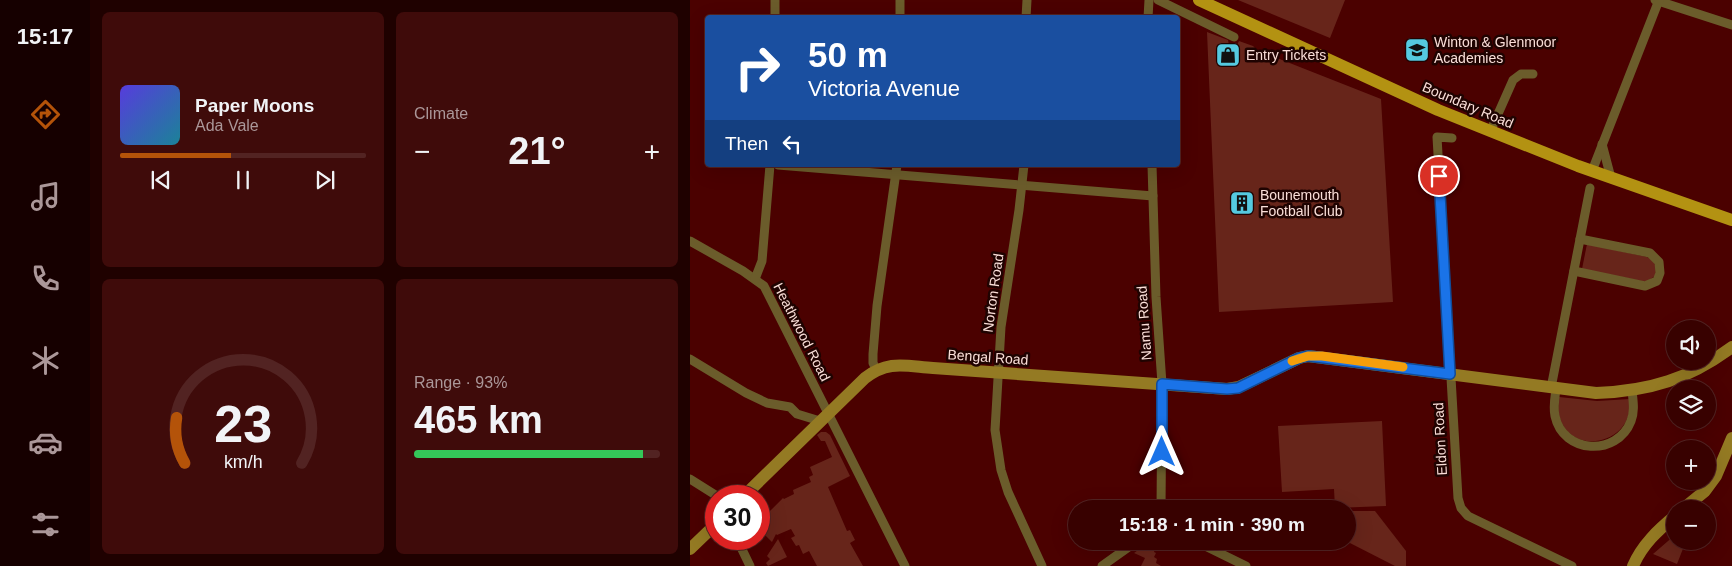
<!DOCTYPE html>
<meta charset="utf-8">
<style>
body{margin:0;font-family:Arial,sans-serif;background:#3f0b0a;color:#f1f3f6;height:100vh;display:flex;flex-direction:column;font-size:19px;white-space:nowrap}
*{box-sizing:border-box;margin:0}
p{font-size:16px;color:#ab9799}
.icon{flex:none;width:28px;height:28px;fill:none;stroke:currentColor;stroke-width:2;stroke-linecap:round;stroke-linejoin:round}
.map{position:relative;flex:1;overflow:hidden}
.side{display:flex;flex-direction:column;gap:12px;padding:12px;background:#1f0100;width:600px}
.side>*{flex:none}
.hud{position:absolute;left:15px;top:15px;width:475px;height:152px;border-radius:5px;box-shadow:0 5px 20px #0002,0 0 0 1px #522322;background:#1a4fa0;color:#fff;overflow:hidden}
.tools{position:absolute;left:976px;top:320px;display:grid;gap:10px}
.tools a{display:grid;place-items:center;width:50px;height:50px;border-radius:50%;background:#380100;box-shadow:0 5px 20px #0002,0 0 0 1px #522322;font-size:25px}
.speed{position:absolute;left:15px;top:485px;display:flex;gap:10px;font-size:25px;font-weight:700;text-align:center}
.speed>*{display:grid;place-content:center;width:65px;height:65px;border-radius:50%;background:#380100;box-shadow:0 5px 20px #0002,0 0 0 1px #522322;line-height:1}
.speed .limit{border:8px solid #d22;background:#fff;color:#111}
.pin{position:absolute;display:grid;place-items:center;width:42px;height:42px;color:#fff;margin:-21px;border:2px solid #fff;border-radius:50%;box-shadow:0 1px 5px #0007}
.me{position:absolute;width:55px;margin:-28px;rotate:0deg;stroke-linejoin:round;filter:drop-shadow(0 0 4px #0008)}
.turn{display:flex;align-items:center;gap:18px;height:105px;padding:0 20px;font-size:22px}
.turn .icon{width:65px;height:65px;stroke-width:2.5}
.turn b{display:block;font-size:35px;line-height:42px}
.then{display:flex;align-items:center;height:48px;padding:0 20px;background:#0003;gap:10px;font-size:19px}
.big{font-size:38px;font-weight:700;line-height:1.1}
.side .widget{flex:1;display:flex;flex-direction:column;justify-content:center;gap:8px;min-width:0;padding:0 18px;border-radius:8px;background:#3f0b0a}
.side .dial{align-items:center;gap:0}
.dial svg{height:130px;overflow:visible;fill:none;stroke:#522322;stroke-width:7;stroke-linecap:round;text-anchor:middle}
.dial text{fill:#f1f3f6;stroke:none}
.song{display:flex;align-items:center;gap:15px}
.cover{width:60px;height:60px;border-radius:8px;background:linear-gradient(135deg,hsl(250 70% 55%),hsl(190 70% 35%))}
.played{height:5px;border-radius:2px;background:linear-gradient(90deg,#b45309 45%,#522322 45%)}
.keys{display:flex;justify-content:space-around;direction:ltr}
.heat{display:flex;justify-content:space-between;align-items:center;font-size:28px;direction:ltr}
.charge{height:8px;border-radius:4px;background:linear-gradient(90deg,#34c759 93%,#522322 0)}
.side .tiles{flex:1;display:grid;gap:12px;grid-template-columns:repeat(2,1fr)}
.trip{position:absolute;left:378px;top:500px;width:288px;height:50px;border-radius:25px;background:#380100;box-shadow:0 5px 20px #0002,0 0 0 1px #522322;font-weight:700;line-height:50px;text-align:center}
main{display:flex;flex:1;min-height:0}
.tabs{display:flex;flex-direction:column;width:90px;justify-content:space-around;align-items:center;background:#160000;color:#ab9799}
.tabs .icon{width:35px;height:35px}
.tabs .active{color:#b45309}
.tabs b{font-size:22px;color:#f1f3f6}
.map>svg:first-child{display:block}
.green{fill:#67251a}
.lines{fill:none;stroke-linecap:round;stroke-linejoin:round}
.street{stroke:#6b5c2b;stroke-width:9}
.secondary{stroke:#947a23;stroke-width:12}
.primary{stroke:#b39212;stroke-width:12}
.route-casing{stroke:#114b97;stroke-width:12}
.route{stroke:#1a73e8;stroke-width:9}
.slow{stroke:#f59e0b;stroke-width:9}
.labels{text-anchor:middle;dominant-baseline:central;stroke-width:5;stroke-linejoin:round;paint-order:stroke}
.poi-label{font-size:14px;fill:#faded8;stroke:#1f0301;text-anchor:start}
.street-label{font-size:14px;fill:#faded8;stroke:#1f0301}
</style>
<main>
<nav class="tabs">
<b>15:17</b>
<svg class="icon active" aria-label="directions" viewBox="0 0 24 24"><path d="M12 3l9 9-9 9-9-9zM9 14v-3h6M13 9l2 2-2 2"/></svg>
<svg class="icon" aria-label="music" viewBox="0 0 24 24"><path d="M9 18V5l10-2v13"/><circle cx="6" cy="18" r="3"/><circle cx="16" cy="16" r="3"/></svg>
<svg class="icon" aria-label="phone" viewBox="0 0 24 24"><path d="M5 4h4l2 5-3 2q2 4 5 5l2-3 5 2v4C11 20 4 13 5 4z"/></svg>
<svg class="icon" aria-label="climate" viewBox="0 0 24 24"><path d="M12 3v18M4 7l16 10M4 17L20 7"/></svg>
<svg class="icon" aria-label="car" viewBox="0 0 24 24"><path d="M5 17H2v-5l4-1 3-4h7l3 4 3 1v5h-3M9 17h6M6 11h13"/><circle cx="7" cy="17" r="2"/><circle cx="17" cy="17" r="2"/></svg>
<svg class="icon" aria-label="filters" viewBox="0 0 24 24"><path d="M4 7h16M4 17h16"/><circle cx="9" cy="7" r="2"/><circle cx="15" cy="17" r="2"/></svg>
</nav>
<section class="side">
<div class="tiles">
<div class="widget">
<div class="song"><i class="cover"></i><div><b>Paper Moons</b><p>Ada Vale</p></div></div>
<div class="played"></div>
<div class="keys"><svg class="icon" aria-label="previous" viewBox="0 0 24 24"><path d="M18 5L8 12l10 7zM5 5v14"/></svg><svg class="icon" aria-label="pause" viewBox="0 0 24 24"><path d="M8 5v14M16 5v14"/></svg><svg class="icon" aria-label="next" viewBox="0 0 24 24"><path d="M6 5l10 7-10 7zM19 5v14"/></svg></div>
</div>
<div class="widget"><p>Climate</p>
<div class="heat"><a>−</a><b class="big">21°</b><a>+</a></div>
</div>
<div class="widget dial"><svg viewBox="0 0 100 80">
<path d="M14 69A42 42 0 1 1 86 69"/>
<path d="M14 69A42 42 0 0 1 9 41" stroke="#b45309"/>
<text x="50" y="56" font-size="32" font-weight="700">23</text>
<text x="50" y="72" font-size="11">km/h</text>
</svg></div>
<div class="widget"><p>Range · 93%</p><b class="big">465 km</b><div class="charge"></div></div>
</div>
</section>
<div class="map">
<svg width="1042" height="566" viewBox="0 0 1042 566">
<rect width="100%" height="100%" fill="#4b0100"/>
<g class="green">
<path d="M548,0h107l-15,38z"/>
<path d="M517,32l21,8 1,5 7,2 3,-6 14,5 4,4 124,49 12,203 -174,10z"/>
<path d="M897,244l60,13c9,5 10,10 8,19l-9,6 -64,-13z"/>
<path d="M869,397l38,4 33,-2c5,44 -58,60 -71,17 -1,-6 0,-13 0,-19z"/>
<path d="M692,421l4,85 -51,2 -1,-19 -52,3 -4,-66z"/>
<path d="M131,432h5l4,3 20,41 -22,11 19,44 3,-1 5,10 -5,3 13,23h-46l-8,-15 -6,3 -4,-9 -3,1 -5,-8 4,-2 -4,-7 -14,6 -1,-1 -4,8 -13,-13v-3l8,-8 -2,-2 18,-18 1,1 10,-5 -1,-4 18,-8 -2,-5 4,-2 -3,-8 22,-10 -7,-16h-4l-4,-6z"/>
<path d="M656,511h29l31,40v15h-11l-49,-25z"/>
<path d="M985,535v6h11l-9,23 -24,-10z"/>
<path d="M88,539l9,18 -19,9 -2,-3 4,-4 -3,-3z"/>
<path d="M461,541h6l-3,11 2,1 -2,4 3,2 -1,4 5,3h-20l4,-8 -11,-5z"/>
</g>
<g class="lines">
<g class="street">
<path d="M468,0l76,37"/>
<path d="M965,0l77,25"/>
<path d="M85,18v-18"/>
<path d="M210,18v-18"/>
<path d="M336,18l1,-18"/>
<path d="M458,18l1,-18"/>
<path d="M800,132l23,-52 8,-6h12"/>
<path d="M762,138l-15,-1 21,361 3,10 7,8 104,50"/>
<path d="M912,144l9,34"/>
<path d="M88,165l375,31"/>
<path d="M334,165l-5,45 -18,117 -6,103 6,40 7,22 34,74"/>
<path d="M462,165l4,132 6,87 -1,125"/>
<path d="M902,171l67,-171"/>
<path d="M0,241l53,30 21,15 141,280"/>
<path d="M884,271l71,15 12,-5 3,-8 -1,-11 -9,-9 -70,-14"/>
<path d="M65,279l7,-18 8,-96"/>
<path d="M0,359l56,34 21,10 23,4 7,7 23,7"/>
<path d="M186,369l-3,-6v-9l4,-48 20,-141"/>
<path d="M861,388l39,-200"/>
<path d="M866,389c-1,8 -3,18 -1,27 8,38 62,41 76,5 4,-10 2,-20 1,-31"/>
<path d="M0,479l27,17"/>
<path d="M47,539l13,27"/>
<path d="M505,541l51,25"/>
<path d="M412,566l35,-25"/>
</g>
<g class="secondary">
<path d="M54,496l121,-118c23,-18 40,-12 68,-10l294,21 12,-2 60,-29 9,-2 288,37c54,-2 93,-14 136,-46"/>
<path d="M993,509l22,-18 11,-15 16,-38"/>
<path d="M0,549l26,-25"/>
<path d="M943,566c9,-21 25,-36 42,-50"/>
</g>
<path class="primary" d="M509,0l239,110 140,56 154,54"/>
</g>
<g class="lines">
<defs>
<path id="route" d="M472,452v-68l65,5 11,-1 61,-30 9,-2 142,18 -11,-198"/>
</defs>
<use href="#route" class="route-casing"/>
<use href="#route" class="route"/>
<path class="slow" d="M602,361l16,-5h14l81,11"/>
</g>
<defs>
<symbol id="school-square" viewBox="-11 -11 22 22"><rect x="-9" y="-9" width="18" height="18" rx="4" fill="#55cae0" stroke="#1f0301"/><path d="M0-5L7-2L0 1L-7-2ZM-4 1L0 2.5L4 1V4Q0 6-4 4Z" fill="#111"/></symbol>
<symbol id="shop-square" viewBox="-11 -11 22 22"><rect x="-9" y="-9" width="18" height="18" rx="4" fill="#55cae0" stroke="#1f0301"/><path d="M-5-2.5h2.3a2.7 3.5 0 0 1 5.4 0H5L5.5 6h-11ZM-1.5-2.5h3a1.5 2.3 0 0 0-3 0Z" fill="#111"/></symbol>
<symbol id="building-square" viewBox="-11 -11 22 22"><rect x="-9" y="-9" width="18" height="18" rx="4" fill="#55cae0" stroke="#1f0301"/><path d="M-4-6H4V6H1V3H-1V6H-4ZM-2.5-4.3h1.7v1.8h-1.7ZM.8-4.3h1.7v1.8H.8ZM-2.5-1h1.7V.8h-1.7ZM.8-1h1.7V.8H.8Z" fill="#111"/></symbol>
</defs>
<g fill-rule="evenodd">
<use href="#school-square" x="713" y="36" width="28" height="28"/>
<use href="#shop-square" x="524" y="41" width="28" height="28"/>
<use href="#building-square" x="538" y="189" width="28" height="28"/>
</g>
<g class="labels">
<g class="poi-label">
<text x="744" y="42">Winton &amp; Glenmoor<tspan x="744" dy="16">Academies</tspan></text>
<text x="556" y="55">Entry Tickets</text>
<text x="570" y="195">Bounemouth<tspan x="570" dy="16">Football Club</tspan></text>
</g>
<g class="street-label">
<text transform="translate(778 105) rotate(23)">Boundary Road</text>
<text transform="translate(303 293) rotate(-82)">Norton Road</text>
<text transform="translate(454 323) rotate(-94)">Namu Road</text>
<text transform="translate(112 332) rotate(63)">Heathwood Road</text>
<text transform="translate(298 357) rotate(4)">Bengal Road</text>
<text transform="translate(750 439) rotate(-93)">Eldon Road</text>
</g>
</g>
</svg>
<div class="tools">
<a><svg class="icon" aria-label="sound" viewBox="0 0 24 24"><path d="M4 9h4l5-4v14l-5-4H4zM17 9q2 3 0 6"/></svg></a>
<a><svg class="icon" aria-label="layers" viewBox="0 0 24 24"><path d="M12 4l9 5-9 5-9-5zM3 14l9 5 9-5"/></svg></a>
<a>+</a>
<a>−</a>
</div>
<div class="speed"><div class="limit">30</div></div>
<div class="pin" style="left:749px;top:176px;background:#d93025"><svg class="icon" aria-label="arrive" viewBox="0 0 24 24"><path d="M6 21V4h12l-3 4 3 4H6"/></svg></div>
<svg class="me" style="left:472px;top:452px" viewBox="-20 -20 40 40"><path d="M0-17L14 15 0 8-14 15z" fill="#1a73e8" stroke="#fff" stroke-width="4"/></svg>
<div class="trip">15:18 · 1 min · 390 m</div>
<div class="hud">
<div class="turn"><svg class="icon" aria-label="right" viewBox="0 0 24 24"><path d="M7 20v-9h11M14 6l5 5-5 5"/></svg><div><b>50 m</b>Victoria Avenue</div></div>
<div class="then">Then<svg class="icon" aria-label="left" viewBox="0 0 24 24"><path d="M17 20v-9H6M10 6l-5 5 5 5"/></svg></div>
</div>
</div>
</main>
